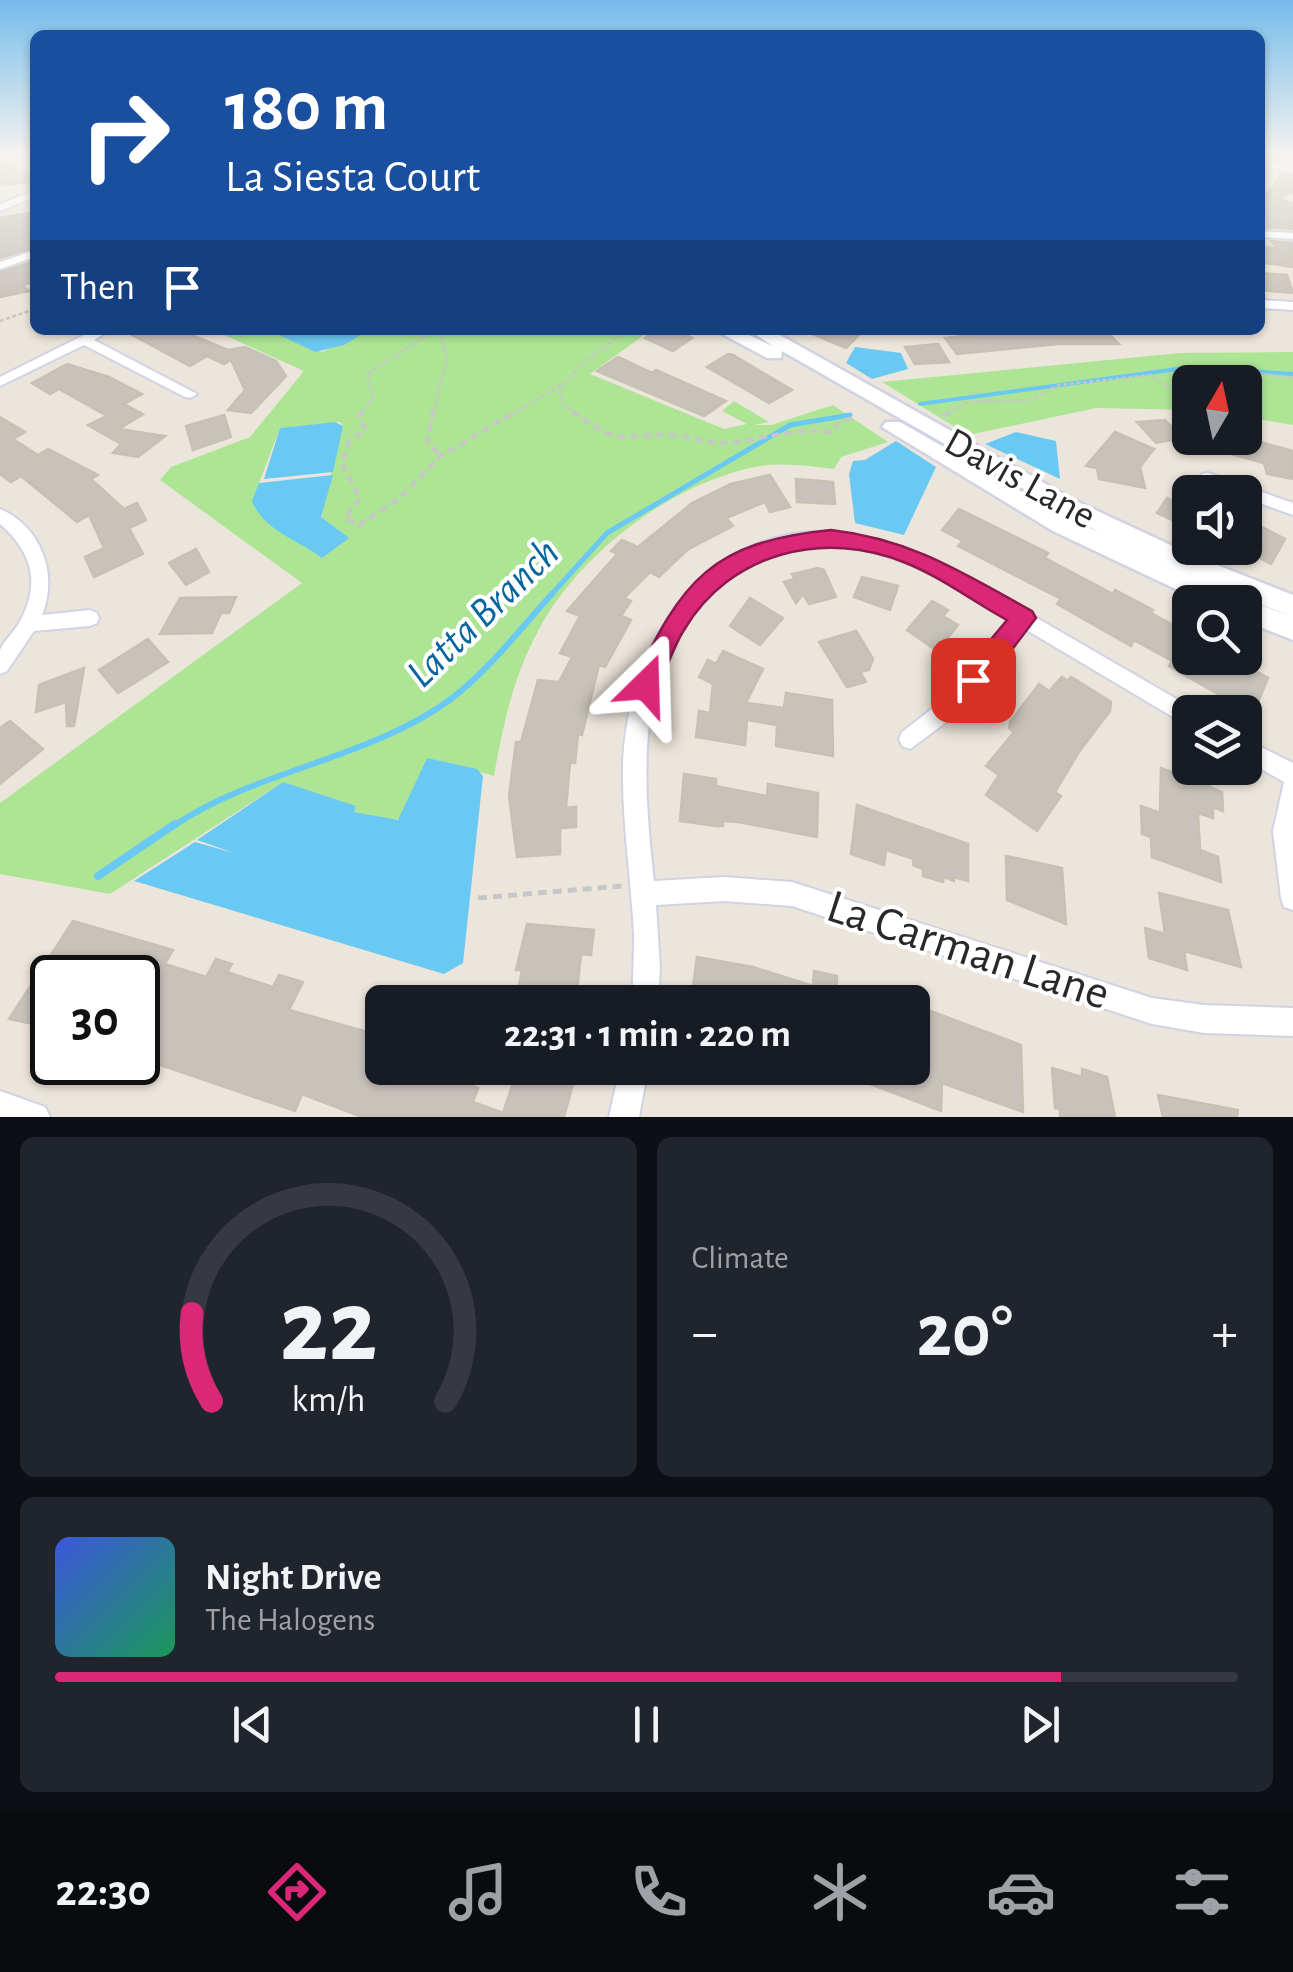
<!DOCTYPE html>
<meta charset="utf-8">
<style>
body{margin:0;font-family:"Alegreya Sans",sans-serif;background:#20242c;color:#f1f3f6;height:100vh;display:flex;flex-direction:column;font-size:38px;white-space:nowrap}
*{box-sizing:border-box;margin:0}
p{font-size:32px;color:#9ea1a6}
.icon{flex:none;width:55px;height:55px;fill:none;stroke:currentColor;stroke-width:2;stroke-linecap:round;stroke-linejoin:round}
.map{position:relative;height:1117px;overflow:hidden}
.side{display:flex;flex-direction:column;gap:20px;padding:20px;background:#0d0f14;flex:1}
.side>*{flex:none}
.banner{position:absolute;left:30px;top:30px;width:1235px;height:305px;border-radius:15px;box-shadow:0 2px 8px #0004;background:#1a4fa0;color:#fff;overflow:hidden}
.needle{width:65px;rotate:9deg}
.tools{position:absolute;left:1172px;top:365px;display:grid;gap:20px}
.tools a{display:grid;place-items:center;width:90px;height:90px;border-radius:15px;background:#171b24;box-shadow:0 2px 8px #0004;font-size:50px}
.speed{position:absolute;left:30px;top:955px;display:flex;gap:20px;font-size:50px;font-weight:700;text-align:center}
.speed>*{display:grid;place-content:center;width:130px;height:130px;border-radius:50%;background:#171b24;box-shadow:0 2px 8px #0004;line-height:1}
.speed .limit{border:5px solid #111;border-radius:15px;background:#fff;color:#111}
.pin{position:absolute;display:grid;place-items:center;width:85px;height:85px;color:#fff;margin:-42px;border-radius:20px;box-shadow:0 5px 15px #0006}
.me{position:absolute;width:110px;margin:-55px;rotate:22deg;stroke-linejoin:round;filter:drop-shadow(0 0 8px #0008)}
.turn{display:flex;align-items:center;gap:35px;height:210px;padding:0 30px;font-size:45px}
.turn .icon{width:130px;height:130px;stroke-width:2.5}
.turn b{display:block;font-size:70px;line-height:85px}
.then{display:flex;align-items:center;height:95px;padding:0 30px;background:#0003;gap:20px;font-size:38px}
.big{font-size:75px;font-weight:600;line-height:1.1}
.side .card{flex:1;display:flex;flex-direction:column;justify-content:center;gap:15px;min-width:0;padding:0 35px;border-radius:15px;background:#20242c}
.side .dial{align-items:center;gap:0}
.dial svg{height:260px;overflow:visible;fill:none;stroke:#363941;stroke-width:7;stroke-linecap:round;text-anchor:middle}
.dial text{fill:#f1f3f6;stroke:none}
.song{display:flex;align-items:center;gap:30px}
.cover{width:120px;height:120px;border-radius:15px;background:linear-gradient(135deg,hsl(230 70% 55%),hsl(150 70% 35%))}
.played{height:10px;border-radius:5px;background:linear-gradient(90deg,#db2777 85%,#363941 85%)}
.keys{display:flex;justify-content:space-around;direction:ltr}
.heat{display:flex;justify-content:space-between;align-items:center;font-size:55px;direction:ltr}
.side .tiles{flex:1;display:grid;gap:20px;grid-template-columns:1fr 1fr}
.card:last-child{grid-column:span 2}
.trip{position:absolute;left:365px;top:985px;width:565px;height:100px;border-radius:15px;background:#171b24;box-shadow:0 2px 8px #0004;font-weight:600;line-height:100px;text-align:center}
.menu{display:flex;height:160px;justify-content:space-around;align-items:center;background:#090b0e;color:#9ea1a6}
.menu .icon{width:70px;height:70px}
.menu .current{color:#db2777}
.menu b{font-size:45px;color:#f1f3f6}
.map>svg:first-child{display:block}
.green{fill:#ade595;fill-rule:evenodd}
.water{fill:#6ac9f2}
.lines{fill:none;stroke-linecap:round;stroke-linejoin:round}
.stream-far3{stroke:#6ac9f2;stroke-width:4}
.stream-far2{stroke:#6ac9f2;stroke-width:5}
.stream-far1{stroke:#6ac9f2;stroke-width:6}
.stream{stroke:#6ac9f2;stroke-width:8}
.building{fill:#c7c2ba;stroke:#c7c1b4;stroke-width:2.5}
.street-casing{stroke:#d0d3e3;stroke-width:4}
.secondary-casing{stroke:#d0d3e3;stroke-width:5}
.path-far2{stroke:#c7c7c7;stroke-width:2.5;stroke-dasharray:4 2.5;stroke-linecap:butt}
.path-far1{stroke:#c7c7c7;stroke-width:4;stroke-dasharray:8 5;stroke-linecap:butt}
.path{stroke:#c7c7c7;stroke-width:5;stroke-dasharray:9 6;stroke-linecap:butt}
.street{fill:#fff;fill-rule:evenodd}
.secondary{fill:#fff;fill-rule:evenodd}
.route{fill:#db2777;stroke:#8e194d;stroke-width:2.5}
.labels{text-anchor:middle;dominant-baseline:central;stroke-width:8;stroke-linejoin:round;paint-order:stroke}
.street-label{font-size:40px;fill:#292929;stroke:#fff}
.water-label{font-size:42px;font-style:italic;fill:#09659e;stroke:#fff}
.near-street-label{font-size:48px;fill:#292929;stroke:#fff}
</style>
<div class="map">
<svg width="1293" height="1117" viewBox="0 0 1293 1117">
<rect width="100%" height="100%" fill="#ece5db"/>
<g class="green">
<path d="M213,330h56l53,22 47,-22h282l-61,44 134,55 23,-5 -25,-13 12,-10 35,21 -15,3h17l62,-20 55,37 -47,15 -7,12c-27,-3 -56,-8 -84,-1 -83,19 -172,87 -212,163 -24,44 -36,97 -44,145l-67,-18 -27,60 -9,4 -38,-10 2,-5 -72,-25 -173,112 -110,-20v-71l302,-220 -142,-103 11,-13 79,-30 54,-66zM340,422l3,4 -22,87 2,7 25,18 -26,20 -35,-25 -28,-50 21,-55z"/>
<path d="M1293,352v73l-48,-8v-35h-55v28l-94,-2 -128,27 -86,-53 298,-29z"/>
</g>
<g class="water">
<path d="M269,330h100l-25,15 -29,7z"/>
<path d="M855,347l46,6 7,16 -36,10 -26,-16z"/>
<path d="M335,422l8,4 -10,46 -69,7 16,-51z"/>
<path d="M1016,432l40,9 4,38 -75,-35z"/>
<path d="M896,441l40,26 -32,68 -49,-12 -6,-49 4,-13 12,-1z"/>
<path d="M333,475l-12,42 28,21 -27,20c-24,-18 -59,-28 -70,-57l7,-18z"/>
<path d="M427,758l50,11 6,7 -20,187 -19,11 -310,-93 61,-39 39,11 -37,-13 86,-58 73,24 -2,6 44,8z"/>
</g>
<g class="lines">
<path class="stream-far3" d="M920,404l272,-37 101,7"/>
<path class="stream-far2" d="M550,596l57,-63 183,-108 60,-10"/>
<path class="stream-far1" d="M172,827c85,-58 196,-67 279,-128 38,-29 69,-70 101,-105"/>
<path class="stream" d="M98,876l77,-52"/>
</g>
<g class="building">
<path d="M5,161l30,17v4l-35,3v-22z"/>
<path d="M1281,174l12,2v17l-16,4 16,7v25l-33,-2v-38l8,4z"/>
<path d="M35,212v35l-35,11v-40z"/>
<path d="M1271,241l22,2v24l-27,-4 -6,-16 17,1z"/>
<path d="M35,261v19l-13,6 8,5 -30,6v-25z"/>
<path d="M1260,273l27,2 6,18 -33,-3z"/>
<path d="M123,330h57l48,20 17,-3 31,14 10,15 -35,37 -23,-3 17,-20 -14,-30 -7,4 -17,-8 -17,10z"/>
<path d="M656,330h19l17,8 -19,13 -28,-13z"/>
<path d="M803,330h61l-18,18z"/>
<path d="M1019,330h86l14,14h-61l-101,10 -12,-16z"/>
<path d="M938,344l11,18 -34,2 -10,-17z"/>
<path d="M728,354l5,1 59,35 -23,13 -62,-36z"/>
<path d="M618,357l34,16 4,-3 70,31 -22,15 -107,-45z"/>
<path d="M67,364l42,13 33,17 -18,10 19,10 -24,15 46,7 -27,21 -25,-4 8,-9 -33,-19 19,-9 -48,-27 -9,5 -18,-11z"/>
<path d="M224,415l7,22 -38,13 -7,-24z"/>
<path d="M0,417l25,15 -12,7 25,16 10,-6 50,26 -7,4 33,30 13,-6 9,17 -17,8 14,26 -49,23 -9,-20 19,-9 -15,-33 -12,7 -56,-46 -10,6 -11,-8z"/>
<path d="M1165,420l17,18 -26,5 -19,-21z"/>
<path d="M1115,432l39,17 -14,18 5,21 -46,-9 -2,-11 -11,-2z"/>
<path d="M1214,438h31l48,13v28l-26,-5 -3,-11 -47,-13z"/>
<path d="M770,475l20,32 -20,5 -5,-10 -39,16 7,8 -46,24 -28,27 -9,-5 -26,26 7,3 -10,15 10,4 -26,47 -6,-2 -17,70 -4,-1 -3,29h-5l-4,45 10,-1v20l-16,1v26l-43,3 -8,-61 7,-54h5l17,-62 21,2 13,-25 -12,-4 20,-37 -13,-5 50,-57 -6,-3 11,-11 16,7 54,-44 39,-19z"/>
<path d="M796,479l37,3 2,22 -38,-2z"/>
<path d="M1167,498l23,10v20l-33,-15z"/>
<path d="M959,509l89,44 -3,5 68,36 2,-4 38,20 -2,3 39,21v24h14l6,11 12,-11h11l35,20 -12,29 -21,-12 -3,7 -63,-36 3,-5 -38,-21 -3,6 -74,-42 4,-5 -103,-53 5,-5 -21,-11z"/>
<path d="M1245,518l40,21 -14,25 -26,-14z"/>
<path d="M196,549l13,23 -23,13 -17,-22z"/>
<path d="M818,568l6,2 12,27 -27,7 -6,-10 -7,9 -12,-21 11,-3 -3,-5z"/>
<path d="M862,577l36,9 -8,24 -36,-13z"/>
<path d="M236,597l-7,16h-8l-9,20 -52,1 20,-36z"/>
<path d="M750,598l33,20 -23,27 -30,-19z"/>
<path d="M932,601l16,9 -5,6 15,9 -21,26 -30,-21z"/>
<path d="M856,631l17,28 -4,11 -9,2 6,10 -19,5 -28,-45z"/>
<path d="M148,639l20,23 -50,31 -19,-23z"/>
<path d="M723,651l40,18 -17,34 38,5 2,-15 46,7 1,56 -57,-10 1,-21 -30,-5 -2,25 -49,-8 3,-26 11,2 3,-29 -14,-7 9,-17 8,4z"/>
<path d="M84,668l-10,58h-7l-1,-24 -30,10 3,-27z"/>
<path d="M1062,677l6,4 3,-4 40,25 -1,9 -31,41 -24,40 6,4 -24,35 -51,-36 13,-20 -13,-9 28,-34 -5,-4 1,-6 29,-38 10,7z"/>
<path d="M10,721l33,28 -43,35v-56z"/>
<path d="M1161,768l16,6v-6h33v19l12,5 1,19 -10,-4v11l-15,-5 2,37 18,7 3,25 -69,-25 -1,-20 -9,-3 -1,-28 19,7z"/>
<path d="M684,774l32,5v7l51,10 1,-12 50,9 -1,44 -79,-15 -15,-1v5h-7l-36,-5z"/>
<path d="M857,805l111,39v37l-14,-4v4l-10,-4 -1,5 -20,-6v-7l-10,-4 1,-6 -28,-9 -2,15 -33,-11z"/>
<path d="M1006,856l56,12 4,56 -59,-24z"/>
<path d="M1159,893l69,17 13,57 -57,-16 3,19 -38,-12 -4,-30 20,6z"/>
<path d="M73,921l100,29 -8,14 41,13 10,-18 16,5 -5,8 46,15 6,-12 24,7 -14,28 93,26v32h42l54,20 -5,14 30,11 15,-45h17l39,12 -10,37h-202l-60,-23 -7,17 -146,-50 9,-15 -20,-8v-60h-86v50l-43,-9z"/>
<path d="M527,924l67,6 -3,25 -10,-1 -5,47 -59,-5 5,-26h-6z"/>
<path d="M697,957l56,10 60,19 1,-15 23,5 -1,26h-145z"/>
<path d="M912,1004l109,41 2,67 -81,-29 -1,28 -79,-30 1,-13h49z"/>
<path d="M1052,1068l30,9v-8l25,8 8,40h-55v-8l-5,-1z"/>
<path d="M1158,1095l80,15 -1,7h-74z"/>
</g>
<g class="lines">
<defs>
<g id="street">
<path d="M0,154h10l-10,5z"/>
<path d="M1265,161l28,6v6l-31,-7 -2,-2z"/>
<path d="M31,192l4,2 -1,3 -34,14v-7z"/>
<path d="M1260,231l33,2v6l-33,-2z"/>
<path d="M35,250v7l-35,12v-7z"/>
<path d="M1260,300l33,2v8l-33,-2z"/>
<path d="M94,330h16l-16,10 103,54 -7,4 -5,-1 -101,-52 -84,41v-9z"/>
<path d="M1208,473l85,30v12l-48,-17v-6h-14l-29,-10 -2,-4 2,-4z"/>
<path d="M0,509c41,17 59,66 42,106l48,-5 7,3 2,5 -2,5 -7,3 -56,5 -27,40 -7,3c0,-7 0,-18 0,-24 4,-9 14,-18 19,-27 22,-39 14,-70 -19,-99z"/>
<path d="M838,532l45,9 76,32 240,139h-9v13l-7,-2 -158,-94 -65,83 -50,37 -8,-3 -3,-7 3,-7 44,-34 64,-78c-43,-26 -88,-56 -137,-68 -43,-11 -86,-9 -125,13 -117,67 -107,201 -94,316l70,-4 68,5 360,116 52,7 89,3v28l-89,-3 -52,-9 -360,-118 -68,-5 -68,4 4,63 -2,34h-26c1,-22 2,-45 2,-68 -3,-56 -12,-111 -11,-167 3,-106 62,-219 177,-234 13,-2 26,-1 38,-1z"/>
<path d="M1245,739l48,24v147l-9,-3 -3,-9 -8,-67 11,-49 -39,-22z"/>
<path d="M620,1068h28l-9,49h-30z"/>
<path d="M0,1091l45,16 5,10h-50z"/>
</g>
<path id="secondary" d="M715,330h24l35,17 -25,-17h22l307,172 114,53 101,40v22l-63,-25 10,9 5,-2 48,18v23l-48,-19v-19h-42l-150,-71 -171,-104 4,-5h14l169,97 30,13 -317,-181 -1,7h-14z"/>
</defs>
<use href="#street" class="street-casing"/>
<use href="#secondary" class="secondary-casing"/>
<g class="path-far2">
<path d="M0,321l35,-12"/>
<path d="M1212,382l39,-10 42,6"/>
<path d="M361,414l12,-17 -6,-23 68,-44"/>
<path d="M433,414l14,-56 -7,-28"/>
<path d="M513,414l51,-31"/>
<path d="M575,414l-12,-9 -4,-13 20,-25 47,-37"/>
<path d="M947,414l20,-12 63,-2 29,-15 92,-10 17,13h22"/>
</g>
<g class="path-far1">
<path d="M363,411l-4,5 6,13 -17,14 -6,21 18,34 -15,20 14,7 39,-26 43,-43 75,-45"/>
<path d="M433,411l-6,31 14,14"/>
<path d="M572,411c55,39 43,22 102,24 15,1 31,8 47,8 37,-1 71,-16 109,-11l13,-12 11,-2"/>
<path d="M943,416l8,-5"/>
</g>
<path class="path" d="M478,898l144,-12"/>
<use href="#street" class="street"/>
<use href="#secondary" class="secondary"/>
</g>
<linearGradient id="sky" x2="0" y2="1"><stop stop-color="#75bcec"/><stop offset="0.5" stop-color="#f6f3ef"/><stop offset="1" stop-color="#f6f3ef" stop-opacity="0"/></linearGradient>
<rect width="1293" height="311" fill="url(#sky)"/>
<path class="route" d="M831,530c80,9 132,43 201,81l4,7 -54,71h-18l-4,-9 4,-8 43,-52c-33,-18 -66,-43 -101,-57 -81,-34 -176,-11 -222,67 -12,19 -19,43 -28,63h-19l-4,-8c49,-105 78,-143 198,-155z"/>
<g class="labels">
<g class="street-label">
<text transform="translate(1020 479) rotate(29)">Davis Lane</text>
</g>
<g class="water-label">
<text transform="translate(483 613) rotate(-44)">Latta Branch</text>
</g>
<g class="near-street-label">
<text transform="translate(968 951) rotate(18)">La Carman Lane</text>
</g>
</g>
</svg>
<div class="tools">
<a><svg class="needle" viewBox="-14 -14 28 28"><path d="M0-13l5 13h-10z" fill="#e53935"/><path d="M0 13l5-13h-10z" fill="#9ea1a6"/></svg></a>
<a><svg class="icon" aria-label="sound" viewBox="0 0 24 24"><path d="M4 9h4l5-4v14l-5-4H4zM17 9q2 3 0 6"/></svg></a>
<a><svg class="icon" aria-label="search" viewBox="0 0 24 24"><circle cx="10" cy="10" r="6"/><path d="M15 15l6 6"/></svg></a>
<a><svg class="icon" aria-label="layers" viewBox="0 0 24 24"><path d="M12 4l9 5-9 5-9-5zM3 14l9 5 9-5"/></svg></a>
</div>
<div class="speed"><div class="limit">30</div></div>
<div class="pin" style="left:973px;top:680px;background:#d93025"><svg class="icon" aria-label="arrive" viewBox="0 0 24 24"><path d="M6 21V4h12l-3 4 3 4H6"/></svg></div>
<svg class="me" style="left:646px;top:685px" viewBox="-20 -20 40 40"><path d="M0-17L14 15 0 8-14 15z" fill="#db2777" stroke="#fff" stroke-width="4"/></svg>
<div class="trip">22:31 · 1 min · 220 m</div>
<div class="banner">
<div class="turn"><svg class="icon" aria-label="right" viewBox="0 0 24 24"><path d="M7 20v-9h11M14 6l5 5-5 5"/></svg><div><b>180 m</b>La Siesta Court</div></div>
<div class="then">Then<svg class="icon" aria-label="arrive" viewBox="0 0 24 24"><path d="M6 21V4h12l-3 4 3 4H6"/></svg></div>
</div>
</div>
<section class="side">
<div class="tiles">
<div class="card dial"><svg viewBox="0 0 100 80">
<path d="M14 69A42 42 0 1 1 86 69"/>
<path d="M14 69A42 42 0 0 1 8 42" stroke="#db2777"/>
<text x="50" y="56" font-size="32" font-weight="700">22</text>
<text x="50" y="72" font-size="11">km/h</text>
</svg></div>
<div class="card"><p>Climate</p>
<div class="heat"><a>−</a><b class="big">20°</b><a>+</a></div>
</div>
<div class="card">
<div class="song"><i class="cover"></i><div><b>Night Drive</b><p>The Halogens</p></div></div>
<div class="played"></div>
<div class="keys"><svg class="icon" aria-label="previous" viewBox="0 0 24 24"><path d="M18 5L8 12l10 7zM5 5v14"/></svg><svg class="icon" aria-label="pause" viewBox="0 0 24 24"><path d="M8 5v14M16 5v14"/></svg><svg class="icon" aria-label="next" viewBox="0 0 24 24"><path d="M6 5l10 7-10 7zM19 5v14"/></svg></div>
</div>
</div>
</section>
<nav class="menu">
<b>22:30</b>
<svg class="icon current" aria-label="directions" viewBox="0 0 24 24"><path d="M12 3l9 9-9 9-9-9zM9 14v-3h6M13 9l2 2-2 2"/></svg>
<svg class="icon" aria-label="music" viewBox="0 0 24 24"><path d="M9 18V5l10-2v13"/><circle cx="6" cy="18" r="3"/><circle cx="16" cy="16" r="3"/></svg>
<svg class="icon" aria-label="phone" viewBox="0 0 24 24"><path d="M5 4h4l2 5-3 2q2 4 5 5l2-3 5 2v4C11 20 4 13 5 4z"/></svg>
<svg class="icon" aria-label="climate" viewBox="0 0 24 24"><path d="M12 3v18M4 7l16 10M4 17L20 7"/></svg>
<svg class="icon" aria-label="car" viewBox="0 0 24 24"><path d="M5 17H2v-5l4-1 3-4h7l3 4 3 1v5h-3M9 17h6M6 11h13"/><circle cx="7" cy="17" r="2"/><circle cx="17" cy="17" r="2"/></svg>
<svg class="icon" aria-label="filters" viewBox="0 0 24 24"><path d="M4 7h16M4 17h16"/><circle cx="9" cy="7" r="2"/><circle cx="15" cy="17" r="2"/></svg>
</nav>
